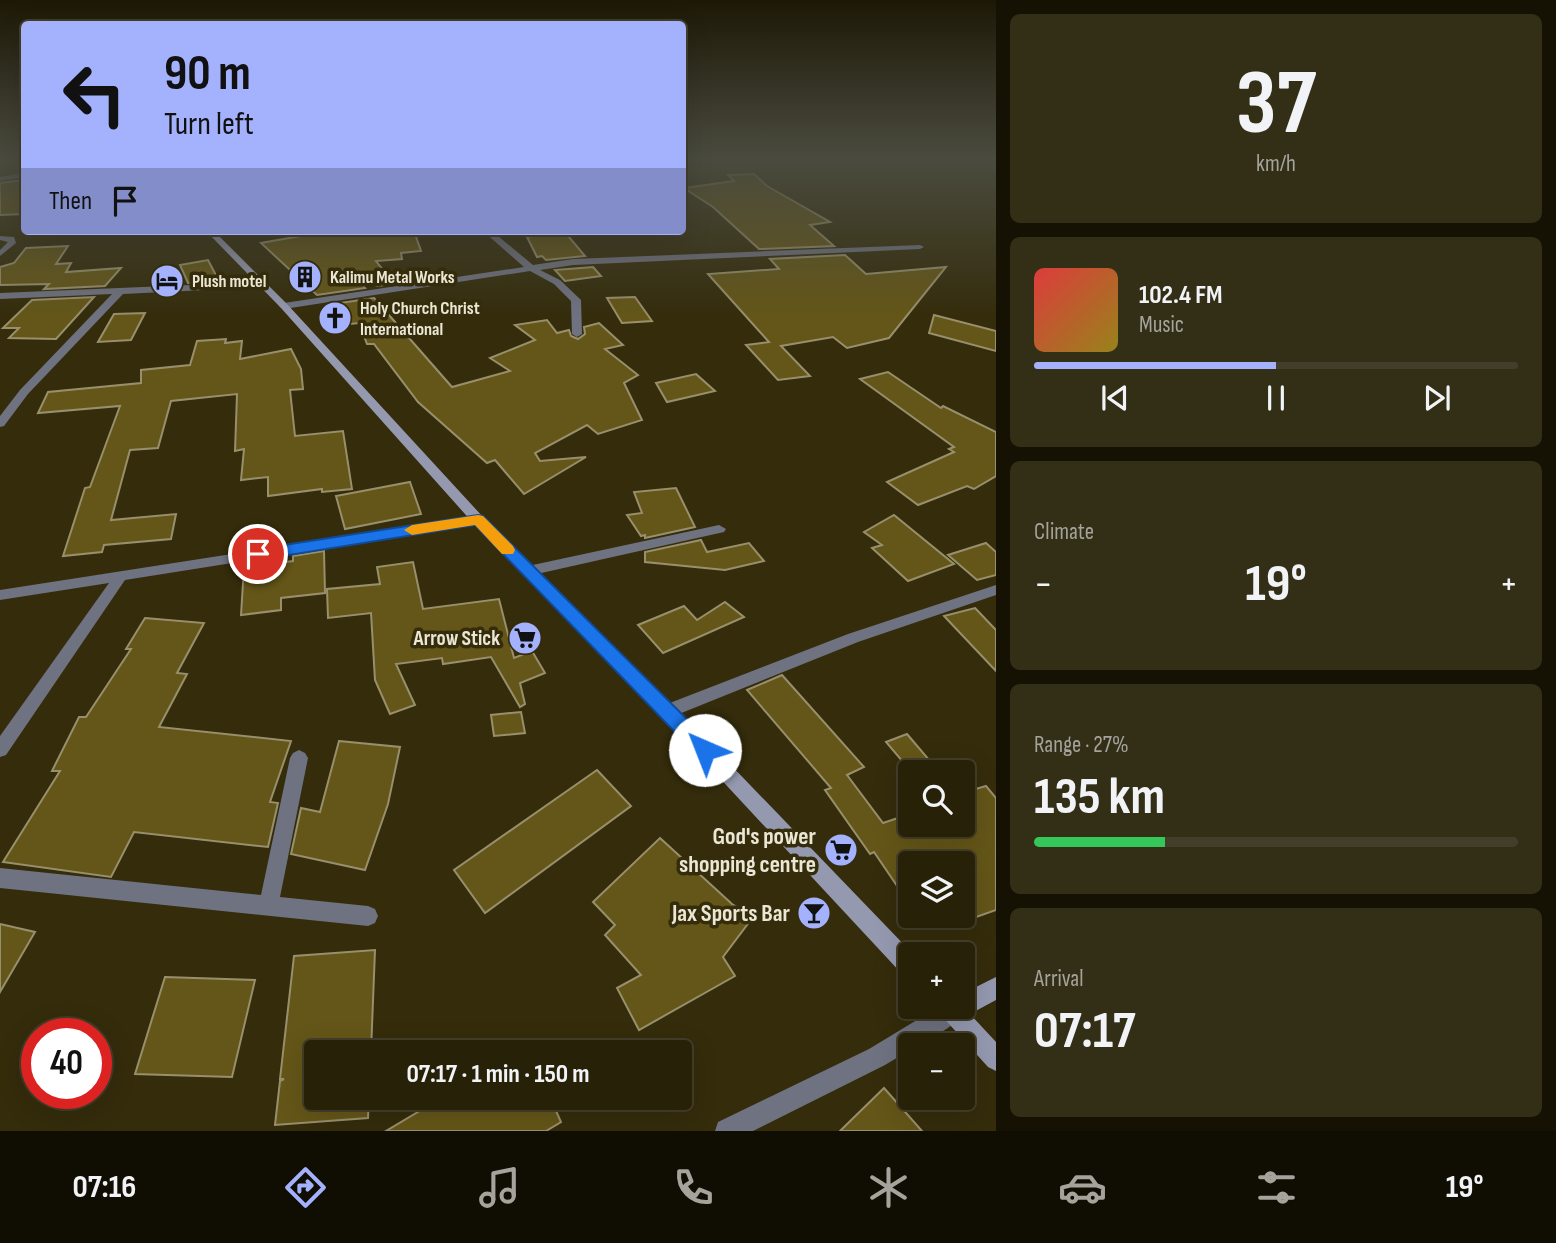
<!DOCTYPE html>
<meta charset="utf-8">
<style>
body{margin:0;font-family:"Sofia Sans Condensed",sans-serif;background:#332e16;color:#f1f3f6;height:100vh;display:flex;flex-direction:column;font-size:26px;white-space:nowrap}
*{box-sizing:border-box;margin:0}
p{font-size:23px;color:#a4a39c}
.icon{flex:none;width:38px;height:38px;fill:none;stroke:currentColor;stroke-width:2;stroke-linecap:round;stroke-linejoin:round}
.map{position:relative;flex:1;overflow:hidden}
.side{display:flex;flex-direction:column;gap:14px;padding:14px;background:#151204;width:560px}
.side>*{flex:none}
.guide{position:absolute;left:21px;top:21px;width:665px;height:214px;border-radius:7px;box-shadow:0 7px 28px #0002,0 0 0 2px #433e29;background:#a4b1fc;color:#111;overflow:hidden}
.tools{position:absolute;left:898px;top:760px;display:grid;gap:14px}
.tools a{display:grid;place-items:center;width:77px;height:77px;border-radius:7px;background:#272108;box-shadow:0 7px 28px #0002,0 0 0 2px #433e29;font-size:35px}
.speed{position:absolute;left:21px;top:1018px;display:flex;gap:14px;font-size:35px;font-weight:700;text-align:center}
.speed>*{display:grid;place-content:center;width:91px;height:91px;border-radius:50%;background:#272108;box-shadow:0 7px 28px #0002,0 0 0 2px #433e29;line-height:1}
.speed .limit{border:10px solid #d22;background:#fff;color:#111}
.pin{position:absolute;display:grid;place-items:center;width:60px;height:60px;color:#fff;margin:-30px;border:4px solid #fff;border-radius:50%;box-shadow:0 2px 7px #0007}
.me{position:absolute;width:77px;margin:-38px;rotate:316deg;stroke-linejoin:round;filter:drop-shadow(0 0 5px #0008)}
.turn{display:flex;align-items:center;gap:24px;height:147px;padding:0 28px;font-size:32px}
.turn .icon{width:91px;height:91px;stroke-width:2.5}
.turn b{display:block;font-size:49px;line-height:60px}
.then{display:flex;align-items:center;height:66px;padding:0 28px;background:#0003;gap:14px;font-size:26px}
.big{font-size:52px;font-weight:700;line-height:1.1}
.side .tile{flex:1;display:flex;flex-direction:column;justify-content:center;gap:10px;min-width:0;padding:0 24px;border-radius:10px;background:#332e16}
.side .dial{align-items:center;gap:0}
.dial b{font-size:91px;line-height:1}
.song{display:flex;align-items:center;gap:21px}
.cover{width:84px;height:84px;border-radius:10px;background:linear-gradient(135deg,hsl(0 70% 55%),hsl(50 70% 35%))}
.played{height:7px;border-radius:4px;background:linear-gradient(90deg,#a4b1fc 50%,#433e29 50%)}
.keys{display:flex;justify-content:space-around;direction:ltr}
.heat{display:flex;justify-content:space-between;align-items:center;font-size:38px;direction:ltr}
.charge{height:10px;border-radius:5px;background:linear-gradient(90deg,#34c759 27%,#433e29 0)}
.trip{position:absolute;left:304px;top:1040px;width:388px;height:70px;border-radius:7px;background:#272108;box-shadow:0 7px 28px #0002,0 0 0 2px #433e29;font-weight:700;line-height:70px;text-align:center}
.menu{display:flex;height:112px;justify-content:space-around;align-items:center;background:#100d03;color:#a4a39c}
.menu .icon{width:49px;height:49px}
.menu .on{color:#a4b1fc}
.menu b{font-size:32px;color:#f1f3f6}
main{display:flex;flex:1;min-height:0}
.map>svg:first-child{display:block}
.building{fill:#645618;stroke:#988f6c;stroke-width:2}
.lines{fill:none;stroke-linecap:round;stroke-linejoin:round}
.street{fill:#6f7281;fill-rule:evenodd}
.secondary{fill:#9499b0;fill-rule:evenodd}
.route{fill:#1a73e8;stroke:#114b97;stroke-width:2}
.slow{fill:#f59e0b}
.labels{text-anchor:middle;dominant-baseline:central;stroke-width:7;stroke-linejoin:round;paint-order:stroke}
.far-poi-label{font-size:18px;font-weight:bold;fill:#ebe7d4;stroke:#342c0b;text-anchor:start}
.poi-label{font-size:21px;font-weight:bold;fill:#ebe7d4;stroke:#342c0b;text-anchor:end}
.near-poi-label{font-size:24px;font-weight:bold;fill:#ebe7d4;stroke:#342c0b;text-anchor:end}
</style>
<main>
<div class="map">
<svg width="996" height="1131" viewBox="0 0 996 1131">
<rect width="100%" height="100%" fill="#342c0b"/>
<g class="building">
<path d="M754,174l13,12 63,36 -20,3 24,21 -75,3 -46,-42 -29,-19 50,-7 -6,-6z"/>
<path d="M24,180v34l-24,1v-32z"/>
<path d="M329,231h85l7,20 -20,2 1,6 -26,2 18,23 -17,2 -29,-18 17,20 -48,7 -56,-52z"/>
<path d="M534,231h30l21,25 -39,4 -4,-4 -5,1 -10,-20 12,-2z"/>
<path d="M68,246l-12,18 15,-1 -5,9 55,-4 -16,18 -61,3 5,-5 -49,1v-18l14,-4 12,-15z"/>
<path d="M845,255l21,19 80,-7 -57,71 -42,10 -14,-11 -52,9 29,30 -32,4 -32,-35 23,-3 -61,-68 71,-5 -9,-10z"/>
<path d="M208,260l11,21 -31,2 -8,-18z"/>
<path d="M593,267l8,9 -36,5 -10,-11z"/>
<path d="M94,297l-38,42 -47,-1 10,-10h-16l29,-28z"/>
<path d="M635,297l17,24 -30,2 -15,-25z"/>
<path d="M374,298l78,89 58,-16 -20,-13 45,-18 -20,-15 32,-5 10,13 12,-3 2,6 7,3 7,-5 -1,-7 15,-4 24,22 -18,4 33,26 -14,8 18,37 -44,14 -11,-9 -52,28 5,8 46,-4 -62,37 -29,-34 -8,3 -69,-61 -44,-58h-7l-8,-21 -9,1 -4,-12 -9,2 -10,-9z"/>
<path d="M145,313l-14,27 -33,2 16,-28z"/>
<path d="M934,315l62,16v20l-67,-18z"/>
<path d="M226,339l-1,4 17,-2 -2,18 51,-10 10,20 2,20 -13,1 5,46 48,-5 9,58 -30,3v-3l-54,7v-19l-27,3 3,-31 -9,2 2,-57 -66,7 -13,47 -28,2 -19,70 65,-6 -5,25 -67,6 -2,7 -39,4 22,-68 5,-1 30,-81 -82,7 10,-21 93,-9v-13l49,-5 7,-24z"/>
<path d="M888,372l53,36 2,-2 53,26v44l-22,13 -7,-3 -49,19 -31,-23 67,-30 -5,-3 5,-2 -94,-68z"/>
<path d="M696,374l19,17 -48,11 -11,-19z"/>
<path d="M410,482l11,32 -76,15 -9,-33z"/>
<path d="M676,488l19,39 -50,11v-3l-4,1 -14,-21 15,-2 -8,-21z"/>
<path d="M894,515l60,49 -46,17 -36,-33 10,-3 -18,-13z"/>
<path d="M701,540l6,12 42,-9 15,18 -39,9 -80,-8v-10z"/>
<path d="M986,543l10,9v23l-19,5 -29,-25z"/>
<path d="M324,551l1,42 -44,5v12l-40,5 3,-48 49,-6v-5z"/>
<path d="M413,562l10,47 76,-10 15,59 18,-7 13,22 -25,10 5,21 -5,3 -29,-50 -48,7 -1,-6 -46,6 19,41 -25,9 -15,-34 -4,-67 -43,5 -1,-29 53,-5 -3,-17z"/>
<path d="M725,602l19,15 -81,36 -25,-28 46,-19 13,14z"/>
<path d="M975,608l21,22v41l-52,-55z"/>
<path d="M145,618l59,5 -27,50 10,1 -28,53 132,14 -21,61 8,1 -10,44 -134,-15 -23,45 -108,-15 57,-91h-8l27,-54h7l45,-68h-5z"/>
<path d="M782,675l82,92 -17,8 36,48 27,-9v10h52v-31l24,-7 10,12v112l-34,12v-59h-52v42l-36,-53 -4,2 -45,-64 6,-2 -84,-98z"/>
<path d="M521,712l4,21 -31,3 -3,-21z"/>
<path d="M907,734l23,27 -21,8 -23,-27z"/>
<path d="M339,741l61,6 -12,57 -23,66 -74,-16 10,-46 19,4z"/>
<path d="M597,770l34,36 -146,107 -31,-43z"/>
<path d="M660,838l72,66 21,13 -30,40 12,19 -96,54 -22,-42 24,-13 -36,-40 10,-10 -22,-23z"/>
<path d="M0,924l35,8 -35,60z"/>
<path d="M375,950l-4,102h-54v45h52l-1,21 -93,7 5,-44 4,-2h-4l14,-123z"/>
<path d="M165,977l90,3 -23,97 -97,-3z"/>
<path d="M884,1088l38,43h-82z"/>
<path d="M443,1097h107l11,25 -15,9h-160z"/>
</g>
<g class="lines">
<g class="street">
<path d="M24,173v4l-24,4v-4z"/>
<path d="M483,231h9l41,34 40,-6 347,-14 4,2 -4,2 -347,16 -33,5 20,10 21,20 1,34 -5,3 -5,-3 -1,-33 -17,-17 -24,-13 -246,38 -5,-3 5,-3 240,-36z"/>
<path d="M0,236l14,1 2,6 -16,13v-6l8,-8 -8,-2z"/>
<path d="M263,282l4,3 -1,2 -143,7 -95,100 -24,32 -4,1v-11l20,-26 92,-96 -112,5v-6z"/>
<path d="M478,516l7,4 -2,3 -358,57 -119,175 -6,2v-21l109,-153 -109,17v-10z"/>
<path d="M719,525l7,4 -2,3 -196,44 -7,-5 7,-5z"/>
<path d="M996,585v10l-138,47 -184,74 -6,2 -6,-2 -2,-5 2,-5 186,-72z"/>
<path d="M299,750l6,3 3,5 -28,139 88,9 7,3 3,7 -3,7 -7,3 -368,-38v-20l261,27 29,-137 3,-5z"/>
<path d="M940,1006h22l2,5c-5,13 -40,34 -54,34v5l-25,15 -132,66h-38l3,-9 151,-73z"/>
</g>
<g class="secondary">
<path d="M206,231h8l73,73 196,213 191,189 239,248h-3v23l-8,-3 -240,-258 -189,-193 -192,-215z"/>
<path d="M996,977v23l-26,14 26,28v29l-8,-4 -48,-53 -3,-8h25v-12z"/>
</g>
</g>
<linearGradient id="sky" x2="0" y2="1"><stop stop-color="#1d1806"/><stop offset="0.5" stop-color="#4a4b3f"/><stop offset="1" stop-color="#4a4b3f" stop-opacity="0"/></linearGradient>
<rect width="996" height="317" fill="url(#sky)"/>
<path class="route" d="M478,515l5,1 229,228 3,6 -3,6 -7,3 -7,-3 -223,-231 -217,35 -8,-6 8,-5z"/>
<path class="slow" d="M478,515l5,1 30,30 2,4 -2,4h-11l-27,-29 -63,10 -8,-5 8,-5z"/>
<defs>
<symbol id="building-disc" viewBox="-11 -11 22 22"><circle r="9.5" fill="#a4b1fc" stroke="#342c0b"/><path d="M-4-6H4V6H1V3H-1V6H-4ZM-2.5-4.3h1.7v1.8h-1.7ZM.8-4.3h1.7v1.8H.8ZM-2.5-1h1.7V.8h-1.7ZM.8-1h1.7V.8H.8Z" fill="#111"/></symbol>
<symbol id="hotel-disc" viewBox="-11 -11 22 22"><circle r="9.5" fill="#a4b1fc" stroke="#342c0b"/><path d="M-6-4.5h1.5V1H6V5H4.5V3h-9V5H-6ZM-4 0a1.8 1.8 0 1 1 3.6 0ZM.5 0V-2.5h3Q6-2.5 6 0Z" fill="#111"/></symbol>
<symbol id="church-disc" viewBox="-11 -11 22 22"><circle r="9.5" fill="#a4b1fc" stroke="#342c0b"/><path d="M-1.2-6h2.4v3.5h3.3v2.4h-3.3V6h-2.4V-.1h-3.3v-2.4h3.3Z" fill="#111"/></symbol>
<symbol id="supermarket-disc" viewBox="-11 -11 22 22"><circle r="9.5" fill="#a4b1fc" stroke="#342c0b"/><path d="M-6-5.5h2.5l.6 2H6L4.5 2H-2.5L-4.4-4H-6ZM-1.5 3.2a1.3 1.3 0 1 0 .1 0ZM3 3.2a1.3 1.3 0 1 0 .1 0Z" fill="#111"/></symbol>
<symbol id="bar-disc" viewBox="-11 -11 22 22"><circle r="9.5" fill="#a4b1fc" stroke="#342c0b"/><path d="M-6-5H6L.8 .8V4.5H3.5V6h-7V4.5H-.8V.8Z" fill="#111"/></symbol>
</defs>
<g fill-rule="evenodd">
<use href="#building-disc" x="286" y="258" width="38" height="38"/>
<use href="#hotel-disc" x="148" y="262" width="38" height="38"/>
<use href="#church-disc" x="316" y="299" width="38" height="38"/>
<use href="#supermarket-disc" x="506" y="619" width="38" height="38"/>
<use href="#supermarket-disc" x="822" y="831" width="38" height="38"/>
<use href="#bar-disc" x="795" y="894" width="38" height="38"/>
</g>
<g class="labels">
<g class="far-poi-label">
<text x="330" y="277">Kalimu Metal Works</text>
<text x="192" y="281">Plush motel</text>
<text x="360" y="308">Holy Church Christ<tspan x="360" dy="21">International</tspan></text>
</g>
<g class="poi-label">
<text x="500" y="638">Arrow Stick</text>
</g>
<g class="near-poi-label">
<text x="816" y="836">God's power<tspan x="816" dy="28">shopping centre</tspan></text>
<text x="790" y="913">Jax Sports Bar</text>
</g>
</g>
</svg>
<div class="tools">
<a><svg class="icon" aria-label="search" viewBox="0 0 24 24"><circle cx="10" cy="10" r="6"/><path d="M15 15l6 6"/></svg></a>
<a><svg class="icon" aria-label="layers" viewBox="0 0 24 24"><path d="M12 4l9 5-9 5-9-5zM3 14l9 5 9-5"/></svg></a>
<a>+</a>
<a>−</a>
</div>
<div class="speed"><div class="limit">40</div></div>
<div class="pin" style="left:258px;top:554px;background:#d93025"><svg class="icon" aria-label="arrive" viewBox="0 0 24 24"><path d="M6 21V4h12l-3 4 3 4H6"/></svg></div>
<svg class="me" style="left:705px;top:750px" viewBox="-20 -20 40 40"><circle r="19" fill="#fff"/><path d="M0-13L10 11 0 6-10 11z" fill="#1a73e8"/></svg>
<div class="trip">07:17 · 1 min · 150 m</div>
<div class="guide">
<div class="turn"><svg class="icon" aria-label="left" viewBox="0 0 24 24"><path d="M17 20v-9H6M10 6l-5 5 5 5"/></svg><div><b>90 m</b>Turn left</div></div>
<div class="then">Then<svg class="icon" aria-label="arrive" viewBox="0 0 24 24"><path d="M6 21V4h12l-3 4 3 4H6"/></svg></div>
</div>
</div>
<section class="side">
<div class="tile dial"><b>37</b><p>km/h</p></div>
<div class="tile">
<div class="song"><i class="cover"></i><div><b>102.4 FM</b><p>Music</p></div></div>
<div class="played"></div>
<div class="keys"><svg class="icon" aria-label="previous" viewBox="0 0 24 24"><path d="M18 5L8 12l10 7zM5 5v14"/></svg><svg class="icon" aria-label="pause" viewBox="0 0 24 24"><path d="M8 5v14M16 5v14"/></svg><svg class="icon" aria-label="next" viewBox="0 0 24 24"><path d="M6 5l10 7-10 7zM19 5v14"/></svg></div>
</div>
<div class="tile"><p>Climate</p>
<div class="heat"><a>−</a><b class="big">19°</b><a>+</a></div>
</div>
<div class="tile"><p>Range · 27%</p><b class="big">135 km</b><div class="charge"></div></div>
<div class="tile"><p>Arrival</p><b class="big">07:17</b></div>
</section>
</main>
<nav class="menu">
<b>07:16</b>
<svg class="icon on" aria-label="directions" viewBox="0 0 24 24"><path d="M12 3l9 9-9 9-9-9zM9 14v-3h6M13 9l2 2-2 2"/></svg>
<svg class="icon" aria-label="music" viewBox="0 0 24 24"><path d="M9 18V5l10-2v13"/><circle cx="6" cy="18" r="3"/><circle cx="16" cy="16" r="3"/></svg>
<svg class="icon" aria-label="phone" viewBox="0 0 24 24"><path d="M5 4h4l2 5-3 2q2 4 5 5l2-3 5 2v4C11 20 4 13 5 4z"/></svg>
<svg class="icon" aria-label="climate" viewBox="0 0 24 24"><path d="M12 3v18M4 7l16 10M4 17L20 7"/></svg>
<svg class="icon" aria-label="car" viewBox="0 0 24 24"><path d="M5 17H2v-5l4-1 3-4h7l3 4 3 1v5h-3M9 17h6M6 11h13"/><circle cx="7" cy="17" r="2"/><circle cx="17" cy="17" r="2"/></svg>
<svg class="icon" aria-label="filters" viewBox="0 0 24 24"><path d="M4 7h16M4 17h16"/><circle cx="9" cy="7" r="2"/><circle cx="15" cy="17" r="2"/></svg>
<b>19°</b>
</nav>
